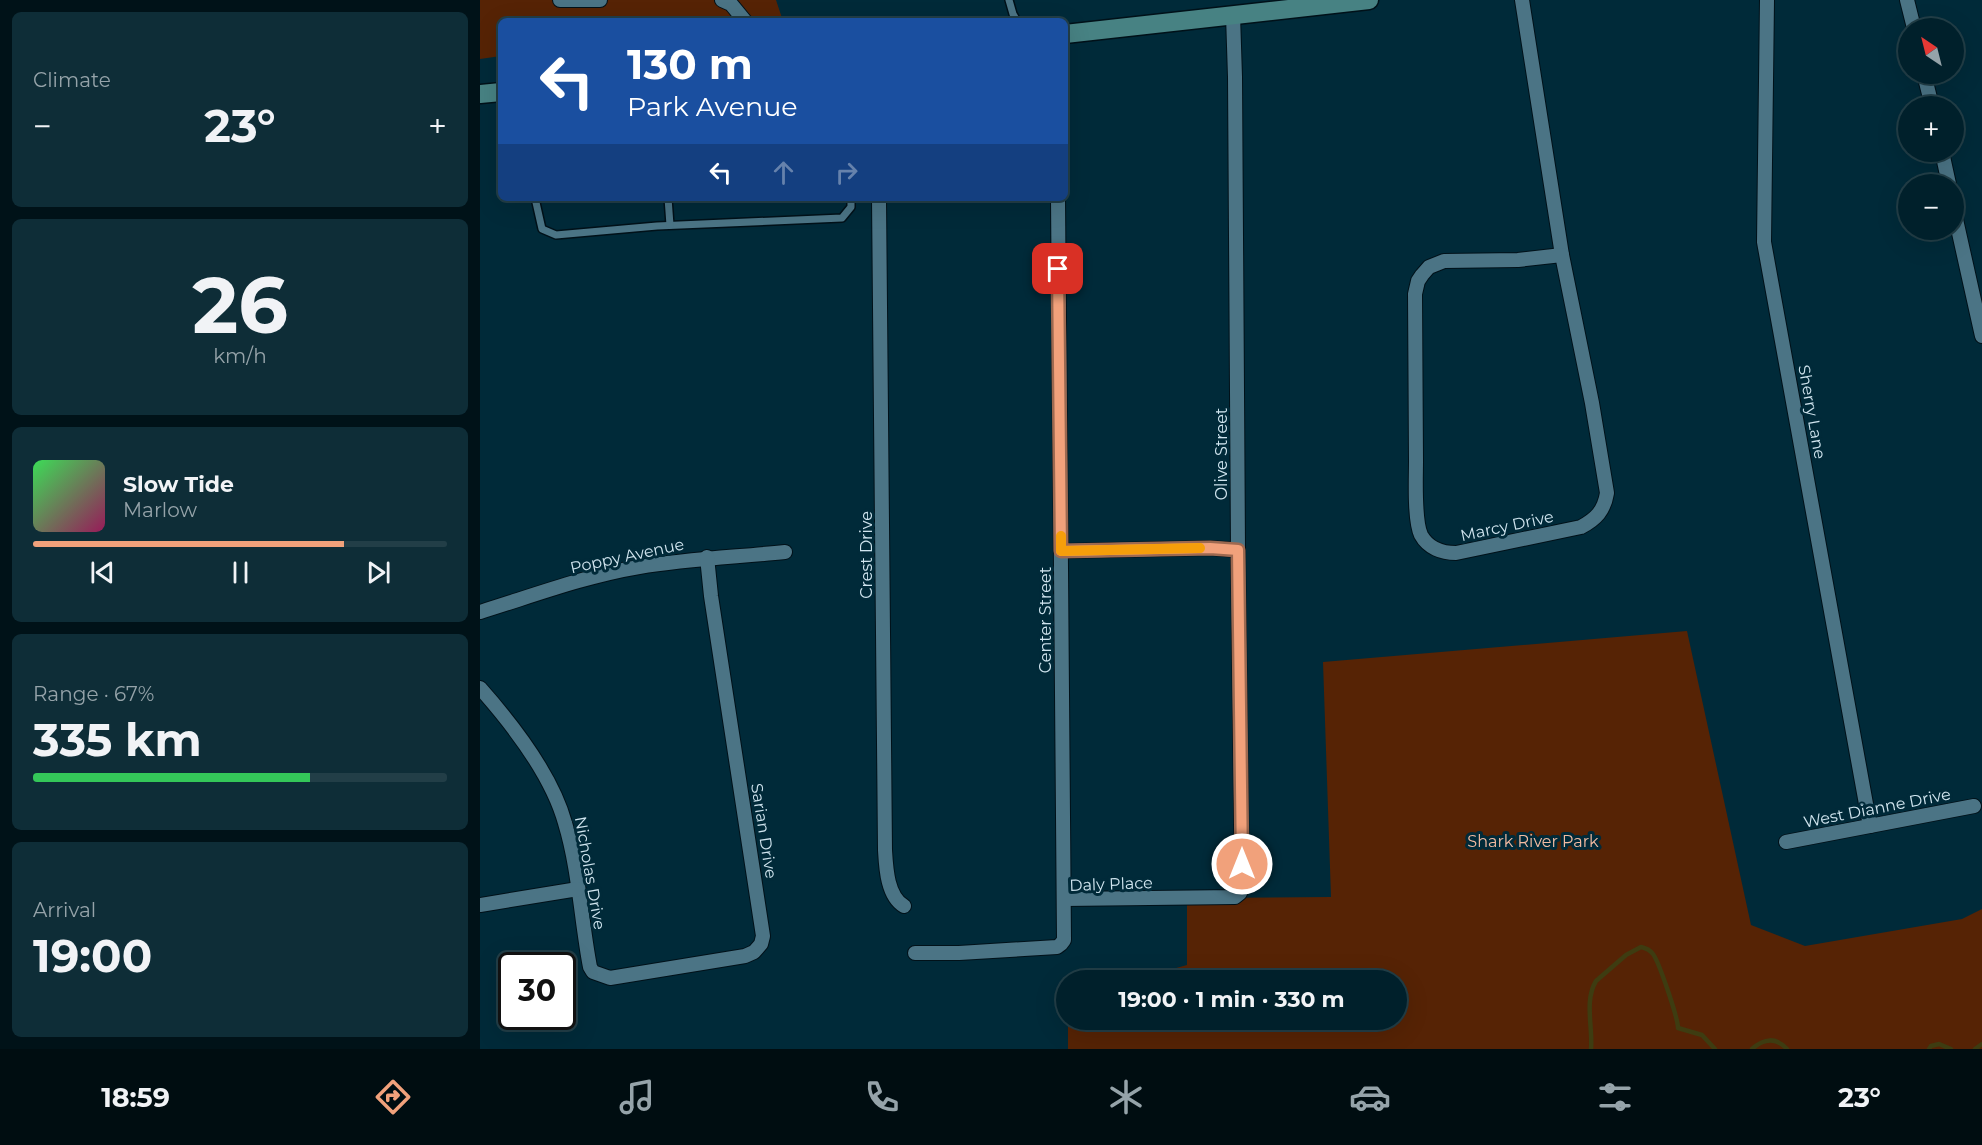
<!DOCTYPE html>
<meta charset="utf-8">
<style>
body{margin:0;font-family:Montserrat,sans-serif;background:#0e2d37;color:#f1f3f6;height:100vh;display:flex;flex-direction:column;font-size:22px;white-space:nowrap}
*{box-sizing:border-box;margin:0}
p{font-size:20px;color:#95a3a9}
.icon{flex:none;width:33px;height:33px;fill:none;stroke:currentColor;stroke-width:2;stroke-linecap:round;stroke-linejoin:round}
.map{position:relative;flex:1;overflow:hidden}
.sheet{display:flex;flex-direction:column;gap:12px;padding:12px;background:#001218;width:480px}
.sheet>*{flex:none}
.banner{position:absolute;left:18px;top:18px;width:570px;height:183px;border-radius:9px;box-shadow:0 6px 24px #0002,0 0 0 2px #223e47;background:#1a4fa0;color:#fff;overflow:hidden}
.needle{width:39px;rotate:325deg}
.tools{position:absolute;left:1418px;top:18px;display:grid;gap:12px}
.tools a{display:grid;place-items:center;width:66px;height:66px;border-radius:50%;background:#00202b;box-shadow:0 6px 24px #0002,0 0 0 2px #223e47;font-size:30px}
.speed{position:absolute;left:18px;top:952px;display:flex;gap:12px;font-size:30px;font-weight:700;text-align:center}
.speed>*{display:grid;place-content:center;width:78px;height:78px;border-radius:50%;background:#00202b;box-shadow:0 6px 24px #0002,0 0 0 2px #223e47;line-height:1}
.speed .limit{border:3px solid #111;border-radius:9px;background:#fff;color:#111}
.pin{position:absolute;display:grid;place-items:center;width:51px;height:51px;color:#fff;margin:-26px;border-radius:12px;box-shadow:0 3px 9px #0006}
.me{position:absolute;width:66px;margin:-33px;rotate:0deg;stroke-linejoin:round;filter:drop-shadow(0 0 4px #0008)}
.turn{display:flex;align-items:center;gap:21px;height:126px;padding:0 30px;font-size:27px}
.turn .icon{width:78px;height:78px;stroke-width:2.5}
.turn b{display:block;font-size:42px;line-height:51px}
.lanes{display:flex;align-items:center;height:57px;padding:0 30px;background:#0003;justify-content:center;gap:30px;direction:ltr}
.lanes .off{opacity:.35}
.big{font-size:45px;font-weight:700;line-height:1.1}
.sheet .widget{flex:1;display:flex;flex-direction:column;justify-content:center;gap:9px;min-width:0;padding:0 21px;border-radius:9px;background:#0e2d37}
.sheet .dial{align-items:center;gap:0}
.dial b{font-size:78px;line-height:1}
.song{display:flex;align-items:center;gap:18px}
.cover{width:72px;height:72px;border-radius:9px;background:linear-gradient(135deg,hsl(130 70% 55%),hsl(330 70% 35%))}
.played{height:6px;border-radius:3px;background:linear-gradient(90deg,#f1a17b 75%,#223e47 75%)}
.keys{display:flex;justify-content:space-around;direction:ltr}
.heat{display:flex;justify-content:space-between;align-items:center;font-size:33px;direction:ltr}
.charge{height:9px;border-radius:4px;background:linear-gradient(90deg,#34c759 67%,#223e47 0)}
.trip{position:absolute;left:576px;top:970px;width:351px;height:60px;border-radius:30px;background:#00202b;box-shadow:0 6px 24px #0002,0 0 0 2px #223e47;font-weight:700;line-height:60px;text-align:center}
.menu{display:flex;height:96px;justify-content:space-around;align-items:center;background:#000d11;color:#95a3a9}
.menu .icon{width:42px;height:42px}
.menu .active{color:#f1a17b}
.menu b{font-size:27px;color:#f1f3f6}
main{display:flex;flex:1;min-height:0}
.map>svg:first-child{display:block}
.green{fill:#562305}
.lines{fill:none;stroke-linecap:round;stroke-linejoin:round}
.stream{stroke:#3e3c11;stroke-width:4.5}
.lane-casing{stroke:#001119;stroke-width:10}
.street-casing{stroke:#001119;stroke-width:16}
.secondary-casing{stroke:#001119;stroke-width:21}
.lane{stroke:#4b7485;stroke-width:7}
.street{stroke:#4b7485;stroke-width:14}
.secondary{stroke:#478283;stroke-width:18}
.route-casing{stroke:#9d6950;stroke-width:15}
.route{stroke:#f1a17b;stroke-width:10}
.slow{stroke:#f59e0b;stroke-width:10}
.labels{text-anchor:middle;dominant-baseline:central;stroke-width:6;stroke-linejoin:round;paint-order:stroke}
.street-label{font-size:16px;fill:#d0e5ef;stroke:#002a39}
.park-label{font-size:16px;fill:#f4bca2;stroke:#002a39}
</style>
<main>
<section class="sheet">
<div class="widget"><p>Climate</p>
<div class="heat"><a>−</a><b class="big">23°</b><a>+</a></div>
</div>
<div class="widget dial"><b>26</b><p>km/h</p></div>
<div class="widget">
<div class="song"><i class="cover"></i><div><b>Slow Tide</b><p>Marlow</p></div></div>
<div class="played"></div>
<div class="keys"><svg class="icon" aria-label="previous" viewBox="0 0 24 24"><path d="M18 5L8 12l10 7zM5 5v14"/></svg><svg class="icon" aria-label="pause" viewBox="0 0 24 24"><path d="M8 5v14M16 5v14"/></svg><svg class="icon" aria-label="next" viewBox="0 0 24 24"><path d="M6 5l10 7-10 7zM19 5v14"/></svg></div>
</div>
<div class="widget"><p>Range · 67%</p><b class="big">335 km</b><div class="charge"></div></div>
<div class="widget"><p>Arrival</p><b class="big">19:00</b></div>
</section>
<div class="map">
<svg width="1502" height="1049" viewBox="0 0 1502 1049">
<rect width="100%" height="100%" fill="#002a39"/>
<g class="green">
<path d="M0,0h296l7,21h-282v35l-21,3z"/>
<path d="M1207,631l64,294 54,21 157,-27 20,-10v140h-914v-29h328v-39h-267l58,-16v-67l144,-1 -8,-235z"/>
</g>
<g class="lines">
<g class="stream">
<path d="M1111,1049c2,-22 -7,-48 5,-68l30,-26 15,-8c5,1 9,3 12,7 6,8 25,64 25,74l24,7 13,14"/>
<path d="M1272,1049c12,-11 24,-12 35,0"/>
<path d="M1449,1049l2,-3 8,-2 12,5"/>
<path d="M1495,1049l7,-5"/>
</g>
<defs>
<g id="lane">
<path d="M529,0l4,14 4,7"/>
<path d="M55,198l7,31 14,6 101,-9 185,-8 9,-11v-9"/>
<path d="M188,198l2,27"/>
</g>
<g id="street">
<path d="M80,0h40"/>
<path d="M242,0l9,4 14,17"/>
<path d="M1042,0l40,255"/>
<path d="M1287,0l-3,242 106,584"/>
<path d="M1427,0l7,28"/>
<path d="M1444,74l8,32"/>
<path d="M1462,152l7,32"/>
<path d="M399,198l6,652c1,17 2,46 19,56"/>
<path d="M1473,206l29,130"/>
<path d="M1082,255l30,148 15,90c-3,18 -11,26 -26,34l-125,26c-14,0 -28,-5 -35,-18 -7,-15 -5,-56 -5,-74 0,-55 -1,-111 -1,-167l3,-13 4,-6 7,-8 15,-6 74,-1z"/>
<path d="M581,551l150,-3 27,2"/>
<path d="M0,612c52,-16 105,-36 159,-45 48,-8 97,-10 146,-15"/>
<path d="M0,688c32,36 72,88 85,135 14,46 16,97 25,144l3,5 17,6 135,-22 9,-4 7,-8 2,-8 -52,-340 -4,-39"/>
<path d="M1306,842l188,-36"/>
<path d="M584,899l171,-2 5,-4 2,-6 -4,-337 -3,-473 -2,-62"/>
<path d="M0,905l98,-16"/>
<path d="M435,953h44l98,-6 4,-3 3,-4 -6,-742"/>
</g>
<g id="secondary">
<path d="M585,34l304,-34"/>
<path d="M0,94l21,-2"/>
</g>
</defs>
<use href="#lane" class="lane-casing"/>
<use href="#street" class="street-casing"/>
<use href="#secondary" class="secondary-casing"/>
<use href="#lane" class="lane"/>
<use href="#street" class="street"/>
<use href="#secondary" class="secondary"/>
</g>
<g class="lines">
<defs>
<path id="route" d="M578,269l3,282 149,-3 28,2 4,314"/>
</defs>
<use href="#route" class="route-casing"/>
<use href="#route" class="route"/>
<path class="slow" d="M581,536v15l139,-3"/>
</g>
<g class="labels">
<g class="street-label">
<text transform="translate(1332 412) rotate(80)">Sherry Lane</text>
<text transform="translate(741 454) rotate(-90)">Olive Street</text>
<text transform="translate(1027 526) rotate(-12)">Marcy Drive</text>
<text transform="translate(386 555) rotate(-90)">Crest Drive</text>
<text transform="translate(147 556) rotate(-12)">Poppy Avenue</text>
<text transform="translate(565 620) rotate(-90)">Center Street</text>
<text transform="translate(1397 808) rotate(-11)">West Dianne Drive</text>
<text transform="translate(284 831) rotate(81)">Sarian Drive</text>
<text transform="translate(110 873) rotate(80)">Nicholas Drive</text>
<text transform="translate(631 884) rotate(-2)">Daly Place</text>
</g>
<g class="park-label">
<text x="1053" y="841">Shark River Park</text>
</g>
</g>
</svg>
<div class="tools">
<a><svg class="needle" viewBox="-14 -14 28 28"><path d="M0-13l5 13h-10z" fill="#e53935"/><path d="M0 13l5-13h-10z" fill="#95a3a9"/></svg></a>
<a>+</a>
<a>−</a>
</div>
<div class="speed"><div class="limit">30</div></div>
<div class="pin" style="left:578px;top:269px;background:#d93025"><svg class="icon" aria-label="arrive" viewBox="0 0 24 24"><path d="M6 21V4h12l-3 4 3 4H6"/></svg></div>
<svg class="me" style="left:762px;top:864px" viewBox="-20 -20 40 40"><circle r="17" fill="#f1a17b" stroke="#fff" stroke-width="3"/><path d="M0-11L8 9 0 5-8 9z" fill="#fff"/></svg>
<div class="trip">19:00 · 1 min · 330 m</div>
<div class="banner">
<div class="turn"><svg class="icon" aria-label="left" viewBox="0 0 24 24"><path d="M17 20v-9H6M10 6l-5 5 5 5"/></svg><div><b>130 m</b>Park Avenue</div></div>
<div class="lanes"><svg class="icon" aria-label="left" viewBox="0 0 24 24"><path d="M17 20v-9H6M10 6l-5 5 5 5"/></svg><svg class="icon off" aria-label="ahead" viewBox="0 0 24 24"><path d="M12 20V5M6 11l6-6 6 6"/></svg><svg class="icon off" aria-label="right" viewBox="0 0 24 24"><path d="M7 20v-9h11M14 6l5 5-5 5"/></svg></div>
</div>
</div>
</main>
<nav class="menu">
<b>18:59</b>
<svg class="icon active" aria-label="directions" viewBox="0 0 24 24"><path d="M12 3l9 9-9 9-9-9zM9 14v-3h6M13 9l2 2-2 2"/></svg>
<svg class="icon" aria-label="music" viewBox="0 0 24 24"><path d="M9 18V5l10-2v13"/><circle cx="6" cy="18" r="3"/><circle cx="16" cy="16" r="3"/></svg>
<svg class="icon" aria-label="phone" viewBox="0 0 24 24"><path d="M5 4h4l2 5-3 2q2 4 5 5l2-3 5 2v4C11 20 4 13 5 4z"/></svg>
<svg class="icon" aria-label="climate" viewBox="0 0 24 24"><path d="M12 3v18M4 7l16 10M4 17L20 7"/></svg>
<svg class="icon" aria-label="car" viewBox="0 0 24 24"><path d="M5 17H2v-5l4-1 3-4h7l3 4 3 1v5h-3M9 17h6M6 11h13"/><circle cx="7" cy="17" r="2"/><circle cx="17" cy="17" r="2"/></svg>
<svg class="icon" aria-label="filters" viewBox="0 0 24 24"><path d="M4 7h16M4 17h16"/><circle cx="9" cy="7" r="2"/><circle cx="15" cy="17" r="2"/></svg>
<b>23°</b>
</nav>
